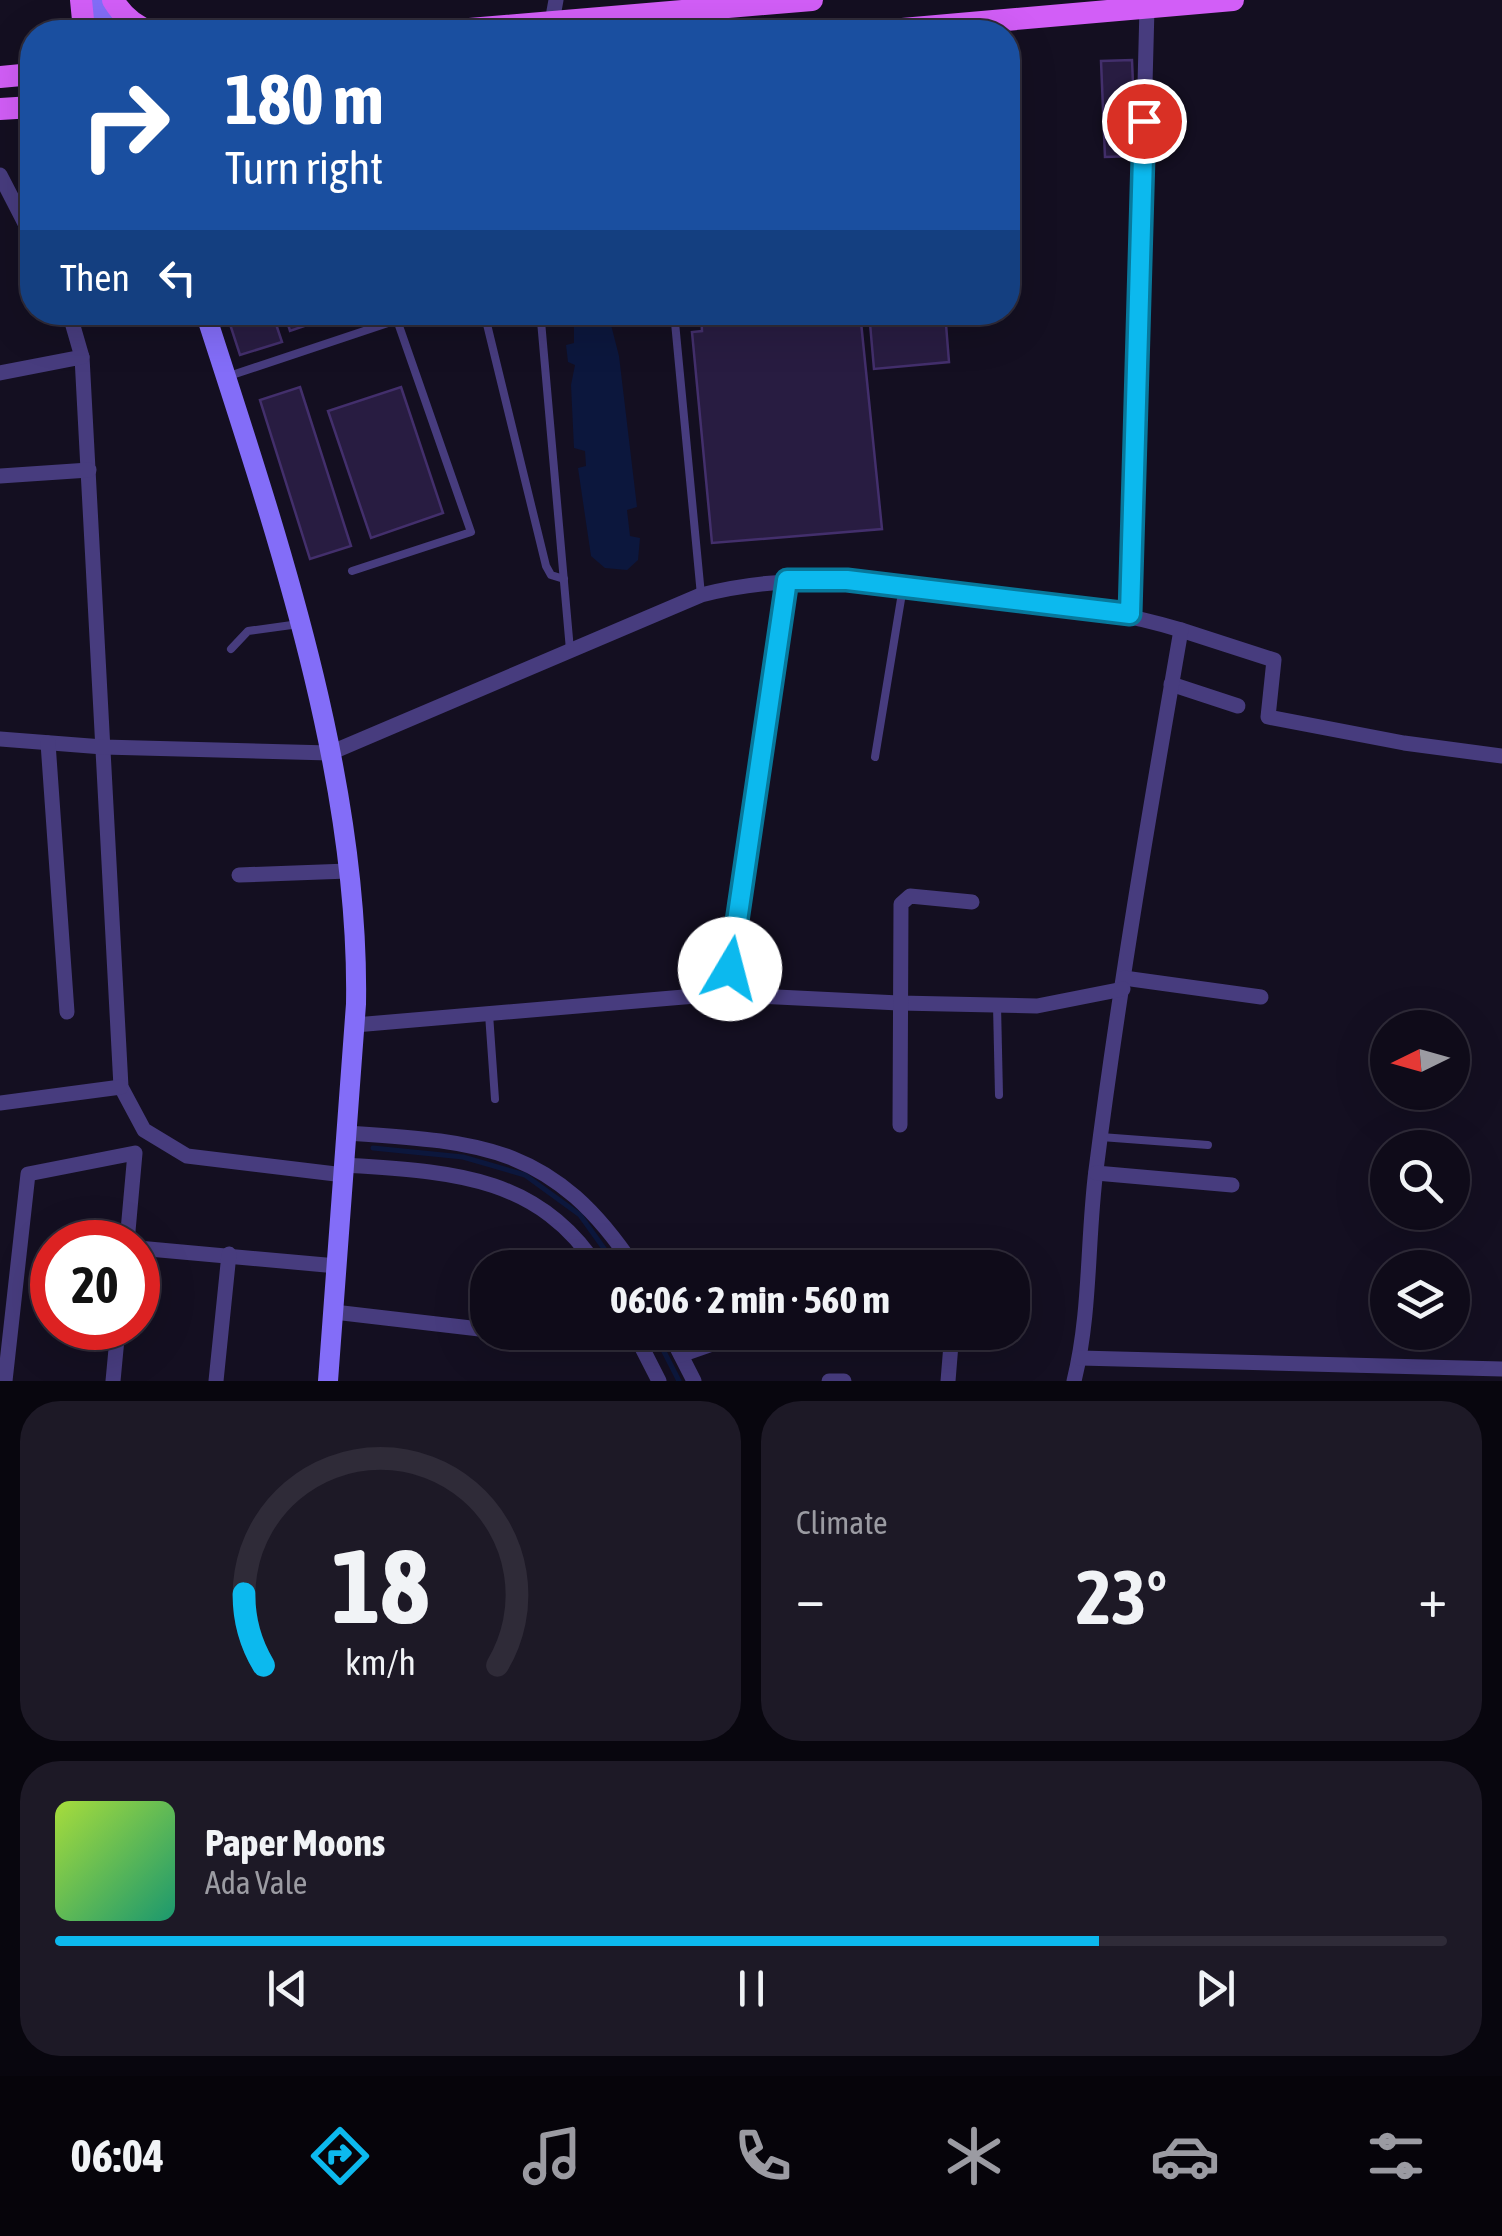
<!DOCTYPE html>
<meta charset="utf-8">
<style>
body{margin:0;font-family:"Asap Condensed",sans-serif;background:#1d1926;color:#f1f3f6;height:100vh;display:flex;flex-direction:column;font-size:38px;white-space:nowrap}
*{box-sizing:border-box;margin:0}
p{font-size:32px;color:#9b9ba2}
.icon{flex:none;width:55px;height:55px;fill:none;stroke:currentColor;stroke-width:2;stroke-linecap:round;stroke-linejoin:round}
.map{position:relative;height:1381px;overflow:hidden}
.panel{display:flex;flex-direction:column;gap:20px;padding:20px;background:#08060e;flex:1}
.panel>*{flex:none}
.guide{position:absolute;left:20px;top:20px;width:1000px;height:305px;border-radius:40px;box-shadow:0 10px 40px #0002,0 0 0 2px #2f2b38;background:#1a4fa0;color:#fff;overflow:hidden}
.needle{width:65px;rotate:265deg}
.buttons{position:absolute;left:1370px;top:1010px;display:grid;gap:20px}
.buttons a{display:grid;place-items:center;width:100px;height:100px;border-radius:50%;background:#0f0b19;box-shadow:0 10px 40px #0002,0 0 0 2px #2f2b38;font-size:50px}
.speed{position:absolute;left:30px;top:1220px;display:flex;gap:20px;font-size:50px;font-weight:700;text-align:center}
.speed>*{display:grid;place-content:center;width:130px;height:130px;border-radius:50%;background:#0f0b19;box-shadow:0 10px 40px #0002,0 0 0 2px #2f2b38;line-height:1}
.speed .limit{border:15px solid #d22;background:#fff;color:#111}
.pin{position:absolute;display:grid;place-items:center;width:85px;height:85px;color:#fff;margin:-42px;border:5px solid #fff;border-radius:50%;box-shadow:0 2px 10px #0007}
.me{position:absolute;width:110px;margin:-55px;rotate:8deg;stroke-linejoin:round;filter:drop-shadow(0 0 8px #0008)}
.turn{display:flex;align-items:center;gap:35px;height:210px;padding:0 40px;font-size:45px}
.turn .icon{width:130px;height:130px;stroke-width:2.5}
.turn b{display:block;font-size:70px;line-height:85px}
.then{display:flex;align-items:center;height:95px;padding:0 40px;background:#0003;gap:20px;font-size:38px}
.big{font-size:75px;font-weight:700;line-height:1.1}
.panel .widget{flex:1;display:flex;flex-direction:column;justify-content:center;gap:15px;min-width:0;padding:0 35px;border-radius:40px;background:#1d1926}
.panel .dial{align-items:center;gap:0}
.dial svg{height:260px;overflow:visible;fill:none;stroke:#2f2b38;stroke-width:7;stroke-linecap:round;text-anchor:middle}
.dial text{fill:#f1f3f6;stroke:none}
.song{display:flex;align-items:center;gap:30px}
.cover{width:120px;height:120px;border-radius:15px;background:linear-gradient(135deg,hsl(80 70% 55%),hsl(160 70% 35%))}
.played{height:10px;border-radius:5px;background:linear-gradient(90deg,#0cb9ee 75%,#2f2b38 75%)}
.keys{display:flex;justify-content:space-around;direction:ltr}
.heat{display:flex;justify-content:space-between;align-items:center;font-size:55px;direction:ltr}
.panel .tiles{flex:1;display:grid;gap:20px;grid-template-columns:1fr 1fr}
.widget:last-child{grid-column:span 2}
.trip{position:absolute;left:470px;top:1250px;width:560px;height:100px;border-radius:40px;background:#0f0b19;box-shadow:0 10px 40px #0002,0 0 0 2px #2f2b38;font-weight:700;line-height:100px;text-align:center}
.tabs{display:flex;height:160px;justify-content:space-around;align-items:center;background:#06040a;color:#9b9ba2}
.tabs .icon{width:70px;height:70px}
.tabs .selected{color:#0cb9ee}
.tabs b{font-size:45px;color:#f1f3f6}
.map>svg:first-child{display:block}
.water{fill:#0c173d}
.lines{fill:none;stroke-linecap:round;stroke-linejoin:round}
.stream{stroke:#0c173d;stroke-width:5}
.building{fill:#281c41;stroke:#432f6c;stroke-width:2.5}
.service{stroke:#473c7e;stroke-width:8}
.minor{stroke:#473c7e;stroke-width:15}
.secondary{stroke:#836df8;stroke-width:20}
.primary{stroke:#d25ef7;stroke-width:22}
.route-casing{stroke:#08789b;stroke-width:25}
.route{stroke:#0cb9ee;stroke-width:18}
</style>
<div class="map">
<svg width="1502" height="1381" viewBox="0 0 1502 1381">
<rect width="100%" height="100%" fill="#140f21"/>
<path class="water" d="M564,313h44l11,43 18,151 -10,3 3,26 10,2 -2,22 -11,10 -22,-2 -14,-12 -13,-88 8,-2 -1,-15 -11,-3 -3,-63 4,-20 -7,-3 -2,-17 8,-2v-19l-11,2z"/>
<g class="lines">
<g class="stream">
<path d="M373,1148l90,9 62,18 55,40 38,53"/>
<path d="M654,1332l25,49"/>
</g>
</g>
<g class="building">
<path d="M1132,60l4,96 -31,1 -4,-96z"/>
<path d="M235,312h37l10,30 -42,13 -13,-40z"/>
<path d="M284,312h61l-55,19z"/>
<path d="M701,312h159l22,217 -170,14 -20,-211 10,-1z"/>
<path d="M869,312h76l4,50 -75,7z"/>
<path d="M300,387l51,159 -41,13 -50,-159z"/>
<path d="M401,387l42,126 -72,25 -43,-127z"/>
</g>
<g class="lines">
<g class="service">
<path d="M484,312l62,254 5,9 13,4"/>
<path d="M532,312l5,2 4,7 29,329"/>
<path d="M674,312l27,283"/>
<path d="M485,314l37,-2"/>
<path d="M226,377l171,-57 74,212 -119,39"/>
<path d="M231,649l17,-18 51,-7"/>
<path d="M875,757l28,-170"/>
<path d="M729,969l58,-388"/>
<path d="M997,1005l2,90"/>
<path d="M489,1014l6,85"/>
<path d="M1101,1137l107,8"/>
</g>
<g class="minor">
<path d="M552,22l4,-22"/>
<path d="M0,175l32,62"/>
<path d="M69,312l13,45 39,730 23,43 43,26 157,19"/>
<path d="M0,373l82,-16"/>
<path d="M0,476l89,-6"/>
<path d="M1131,614l16,-606"/>
<path d="M1181,630l93,30 -6,57 136,26 98,13"/>
<path d="M1171,684l67,22"/>
<path d="M0,739l103,8 227,6 371,-158c100,-26 189,-10 290,2 66,8 126,13 190,33 -31,179 -62,359 -85,540 -9,70 -5,142 -22,211"/>
<path d="M48,743l19,269"/>
<path d="M239,875l109,-4"/>
<path d="M1124,978l137,19"/>
<path d="M355,1025l364,-31 180,9 138,3 86,-17"/>
<path d="M0,1103l121,-16"/>
<path d="M900,1125l1,-221 9,-8 62,6"/>
<path d="M348,1133c136,9 206,13 287,135"/>
<path d="M345,1165c101,7 192,8 253,103"/>
<path d="M1096,1173l136,12"/>
<path d="M138,1248l199,18"/>
<path d="M980,1268l10,-2"/>
<path d="M334,1312l154,18"/>
<path d="M506,1332l42,6"/>
<path d="M634,1332l25,49"/>
<path d="M669,1332l25,49"/>
<path d="M681,1355l40,-14 3,-9"/>
<path d="M1080,1358l422,11"/>
<path d="M5,1381l23,-207 107,-21 -8,89"/>
<path d="M113,1381l5,-53"/>
<path d="M216,1381l13,-127"/>
<path d="M829,1381h15"/>
<path d="M948,1381l4,-49"/>
</g>
<g class="secondary">
<path d="M89,0l11,32"/>
<path d="M107,0l12,32"/>
<path d="M205,312c70,217 155,463 151,692l-28,377"/>
</g>
<g class="primary">
<path d="M113,0c9,15 23,27 39,32"/>
<path d="M77,32l6,-12 -2,-20"/>
<path d="M434,32l378,-32"/>
<path d="M868,32l365,-32"/>
<path d="M0,77l32,-3"/>
<path d="M0,109l32,-2"/>
</g>
</g>
<g class="lines">
<defs>
<path id="route" d="M730,969l57,-389h60l283,34 14,-493"/>
</defs>
<use href="#route" class="route-casing"/>
<use href="#route" class="route"/>
</g>
</svg>
<div class="buttons">
<a><svg class="needle" viewBox="-14 -14 28 28"><path d="M0-13l5 13h-10z" fill="#e53935"/><path d="M0 13l5-13h-10z" fill="#9b9ba2"/></svg></a>
<a><svg class="icon" aria-label="search" viewBox="0 0 24 24"><circle cx="10" cy="10" r="6"/><path d="M15 15l6 6"/></svg></a>
<a><svg class="icon" aria-label="layers" viewBox="0 0 24 24"><path d="M12 4l9 5-9 5-9-5zM3 14l9 5 9-5"/></svg></a>
</div>
<div class="speed"><div class="limit">20</div></div>
<div class="pin" style="left:1144px;top:121px;background:#d93025"><svg class="icon" aria-label="arrive" viewBox="0 0 24 24"><path d="M6 21V4h12l-3 4 3 4H6"/></svg></div>
<svg class="me" style="left:730px;top:969px" viewBox="-20 -20 40 40"><circle r="19" fill="#fff"/><path d="M0-13L10 11 0 6-10 11z" fill="#0cb9ee"/></svg>
<div class="trip">06:06 · 2 min · 560 m</div>
<div class="guide">
<div class="turn"><svg class="icon" aria-label="right" viewBox="0 0 24 24"><path d="M7 20v-9h11M14 6l5 5-5 5"/></svg><div><b>180 m</b>Turn right</div></div>
<div class="then">Then<svg class="icon" aria-label="left" viewBox="0 0 24 24"><path d="M17 20v-9H6M10 6l-5 5 5 5"/></svg></div>
</div>
</div>
<section class="panel">
<div class="tiles">
<div class="widget dial"><svg viewBox="0 0 100 80">
<path d="M14 69A42 42 0 1 1 86 69"/>
<path d="M14 69A42 42 0 0 1 8 47" stroke="#0cb9ee"/>
<text x="50" y="56" font-size="32" font-weight="700">18</text>
<text x="50" y="72" font-size="11">km/h</text>
</svg></div>
<div class="widget"><p>Climate</p>
<div class="heat"><a>−</a><b class="big">23°</b><a>+</a></div>
</div>
<div class="widget">
<div class="song"><i class="cover"></i><div><b>Paper Moons</b><p>Ada Vale</p></div></div>
<div class="played"></div>
<div class="keys"><svg class="icon" aria-label="previous" viewBox="0 0 24 24"><path d="M18 5L8 12l10 7zM5 5v14"/></svg><svg class="icon" aria-label="pause" viewBox="0 0 24 24"><path d="M8 5v14M16 5v14"/></svg><svg class="icon" aria-label="next" viewBox="0 0 24 24"><path d="M6 5l10 7-10 7zM19 5v14"/></svg></div>
</div>
</div>
</section>
<nav class="tabs">
<b>06:04</b>
<svg class="icon selected" aria-label="directions" viewBox="0 0 24 24"><path d="M12 3l9 9-9 9-9-9zM9 14v-3h6M13 9l2 2-2 2"/></svg>
<svg class="icon" aria-label="music" viewBox="0 0 24 24"><path d="M9 18V5l10-2v13"/><circle cx="6" cy="18" r="3"/><circle cx="16" cy="16" r="3"/></svg>
<svg class="icon" aria-label="phone" viewBox="0 0 24 24"><path d="M5 4h4l2 5-3 2q2 4 5 5l2-3 5 2v4C11 20 4 13 5 4z"/></svg>
<svg class="icon" aria-label="climate" viewBox="0 0 24 24"><path d="M12 3v18M4 7l16 10M4 17L20 7"/></svg>
<svg class="icon" aria-label="car" viewBox="0 0 24 24"><path d="M5 17H2v-5l4-1 3-4h7l3 4 3 1v5h-3M9 17h6M6 11h13"/><circle cx="7" cy="17" r="2"/><circle cx="17" cy="17" r="2"/></svg>
<svg class="icon" aria-label="filters" viewBox="0 0 24 24"><path d="M4 7h16M4 17h16"/><circle cx="9" cy="7" r="2"/><circle cx="15" cy="17" r="2"/></svg>
</nav>
